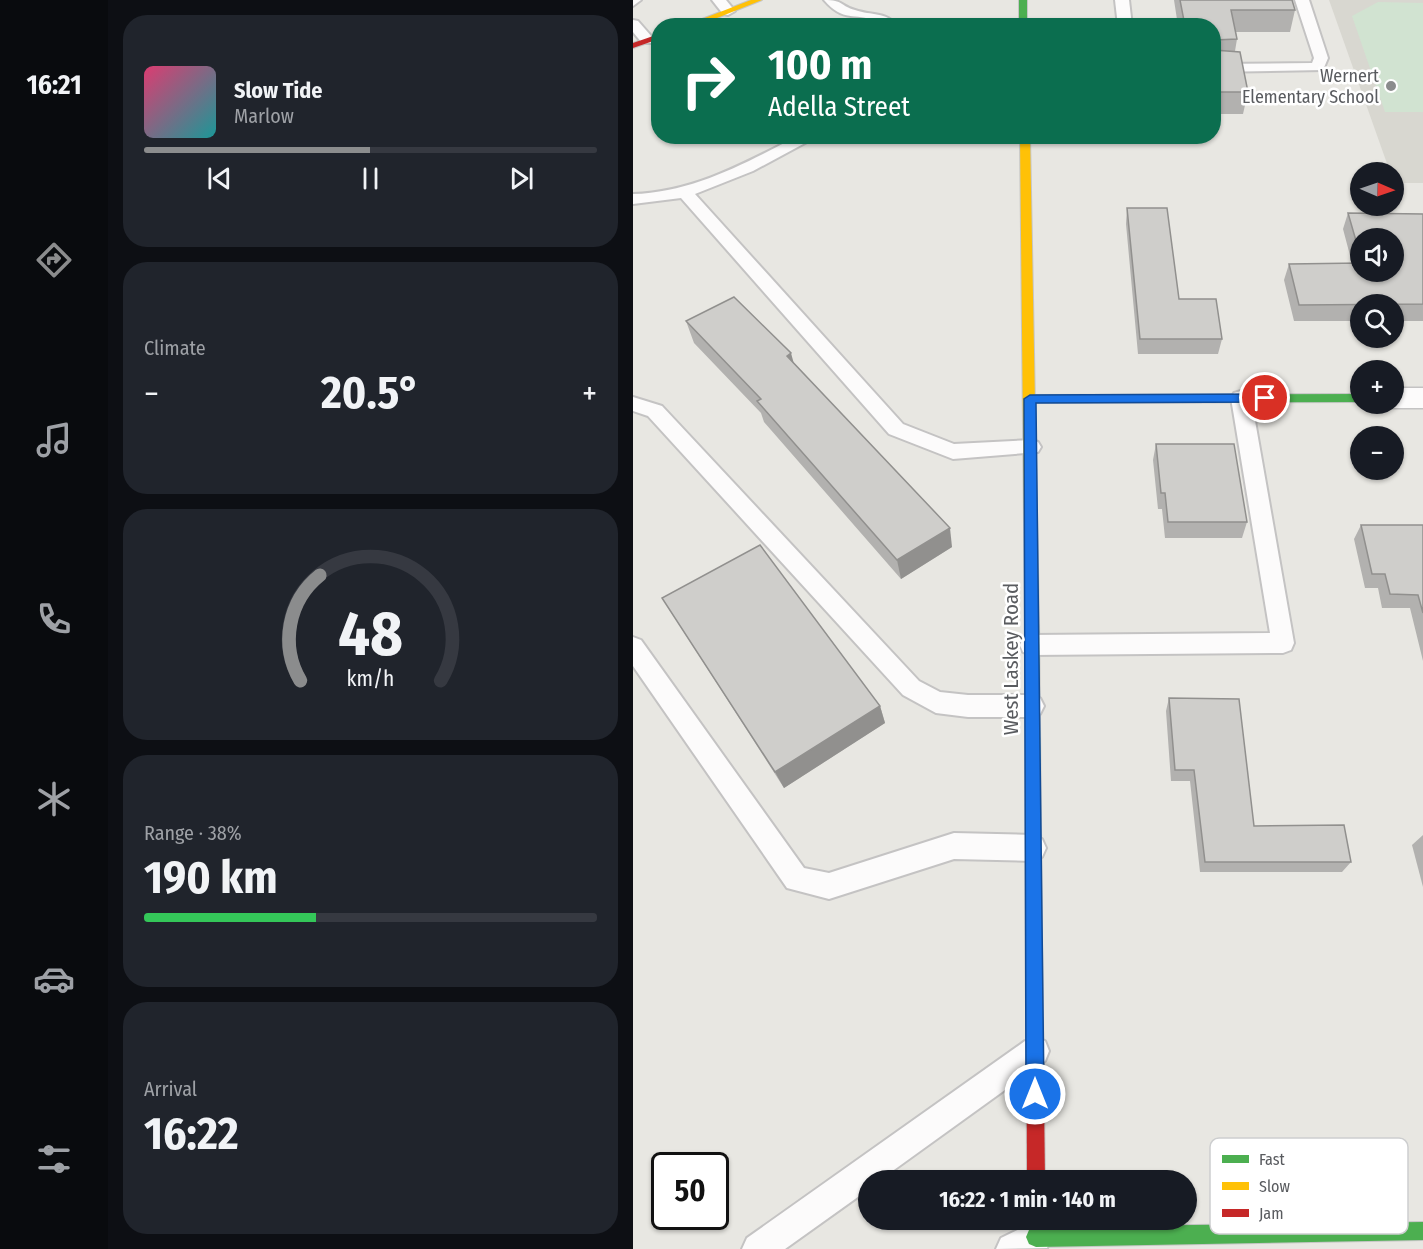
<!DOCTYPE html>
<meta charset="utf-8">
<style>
body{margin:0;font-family:"Fira Sans Condensed",sans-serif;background:#20242c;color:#f1f3f6;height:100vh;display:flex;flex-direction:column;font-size:22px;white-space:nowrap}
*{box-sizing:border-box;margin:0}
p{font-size:20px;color:#9ea1a6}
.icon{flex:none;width:33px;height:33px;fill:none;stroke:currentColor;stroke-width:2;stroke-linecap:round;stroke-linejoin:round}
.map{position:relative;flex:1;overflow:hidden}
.drawer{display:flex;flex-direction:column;gap:15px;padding:15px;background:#0d0f14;width:525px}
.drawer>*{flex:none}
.banner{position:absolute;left:18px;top:18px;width:570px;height:126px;border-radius:24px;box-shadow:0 2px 4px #0004;background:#0b6e4f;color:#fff;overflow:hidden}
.needle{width:39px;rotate:92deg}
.buttons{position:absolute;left:717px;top:162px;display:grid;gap:12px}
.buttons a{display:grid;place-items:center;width:54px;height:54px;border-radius:50%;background:#171b24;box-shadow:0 2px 4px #0004;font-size:30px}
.speed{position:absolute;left:18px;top:1152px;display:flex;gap:12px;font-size:30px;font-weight:700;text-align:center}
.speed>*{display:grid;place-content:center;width:78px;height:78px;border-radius:50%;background:#171b24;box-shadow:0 2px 4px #0004;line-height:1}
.speed .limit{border:3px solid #111;border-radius:9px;background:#fff;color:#111}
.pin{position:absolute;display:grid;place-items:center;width:51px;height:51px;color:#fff;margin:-26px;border:3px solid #fff;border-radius:50%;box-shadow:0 2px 6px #0007}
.me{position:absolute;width:66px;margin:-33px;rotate:0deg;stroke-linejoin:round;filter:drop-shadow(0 0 4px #0008)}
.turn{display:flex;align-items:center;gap:21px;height:126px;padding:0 18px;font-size:27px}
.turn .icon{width:78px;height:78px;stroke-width:2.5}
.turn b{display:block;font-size:42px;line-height:51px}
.big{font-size:45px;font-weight:700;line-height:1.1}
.drawer .card{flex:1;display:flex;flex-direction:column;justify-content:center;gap:9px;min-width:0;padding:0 21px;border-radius:24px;background:#20242c}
.drawer .dial{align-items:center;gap:0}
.dial svg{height:156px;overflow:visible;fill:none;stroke:#363941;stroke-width:7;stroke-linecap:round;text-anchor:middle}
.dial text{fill:#f1f3f6;stroke:none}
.song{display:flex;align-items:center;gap:18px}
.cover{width:72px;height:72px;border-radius:9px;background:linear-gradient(135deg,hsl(340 70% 55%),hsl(180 70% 35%))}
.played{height:6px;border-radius:3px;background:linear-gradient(90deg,#8b8c8d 50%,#363941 50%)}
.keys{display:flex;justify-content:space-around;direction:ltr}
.heat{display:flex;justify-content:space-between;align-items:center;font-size:33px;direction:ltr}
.charge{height:9px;border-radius:4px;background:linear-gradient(90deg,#34c759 38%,#363941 0)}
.trip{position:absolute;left:225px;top:1170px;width:339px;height:60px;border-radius:30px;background:#171b24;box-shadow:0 2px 4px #0004;font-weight:700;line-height:60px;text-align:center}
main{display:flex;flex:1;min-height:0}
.dock{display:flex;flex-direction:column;width:108px;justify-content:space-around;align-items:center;background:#090b0e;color:#9ea1a6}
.dock .icon{width:42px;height:42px}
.dock .selected{color:#8b8c8d}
.dock b{font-size:27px;color:#f1f3f6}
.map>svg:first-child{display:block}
.education{fill:#d8d7d0}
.green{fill:#d1e3d1}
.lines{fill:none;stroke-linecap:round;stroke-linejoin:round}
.lane-casing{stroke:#c4c3c3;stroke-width:4}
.street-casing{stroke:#c4c3c3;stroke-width:3}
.fast-casing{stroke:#c5c6c5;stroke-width:2}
.slow-casing{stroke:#c5c6c5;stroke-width:2}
.jam-casing{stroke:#c5c6c5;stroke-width:2}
.lane{fill:#fcfbfb;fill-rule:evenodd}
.street{fill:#fcfbfb;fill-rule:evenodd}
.fast{fill:#4caf50;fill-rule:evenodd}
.slow{fill:#ffc107;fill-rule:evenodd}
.jam{fill:#c62828;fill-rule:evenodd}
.wall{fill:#b2b1af;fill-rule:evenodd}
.shaded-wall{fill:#91908e}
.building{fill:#cfcecb;stroke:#91908e;stroke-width:1.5}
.route{fill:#1a73e8;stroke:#114b97;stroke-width:1.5}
.poi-dot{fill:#8b8c8d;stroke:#fff;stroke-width:2}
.labels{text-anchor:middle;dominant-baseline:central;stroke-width:5;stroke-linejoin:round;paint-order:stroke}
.far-poi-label{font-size:18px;fill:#595b5f;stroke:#fff;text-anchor:end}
.street-label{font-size:21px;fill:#595b5f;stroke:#fff}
.key{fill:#fff;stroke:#cdcecf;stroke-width:1.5}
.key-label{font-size:16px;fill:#595b5f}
</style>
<main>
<nav class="dock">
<b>16:21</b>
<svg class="icon selected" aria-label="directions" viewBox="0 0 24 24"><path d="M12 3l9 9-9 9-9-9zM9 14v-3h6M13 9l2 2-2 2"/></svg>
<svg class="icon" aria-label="music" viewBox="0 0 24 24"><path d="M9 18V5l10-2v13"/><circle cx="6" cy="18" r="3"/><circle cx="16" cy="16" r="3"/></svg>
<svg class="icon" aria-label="phone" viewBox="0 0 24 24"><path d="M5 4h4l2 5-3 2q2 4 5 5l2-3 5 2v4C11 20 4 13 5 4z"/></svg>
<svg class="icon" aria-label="climate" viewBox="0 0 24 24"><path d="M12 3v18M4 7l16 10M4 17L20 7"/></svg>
<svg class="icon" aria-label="car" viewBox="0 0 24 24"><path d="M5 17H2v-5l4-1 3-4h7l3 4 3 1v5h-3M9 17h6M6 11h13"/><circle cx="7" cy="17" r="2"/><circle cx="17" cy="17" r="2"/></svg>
<svg class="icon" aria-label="filters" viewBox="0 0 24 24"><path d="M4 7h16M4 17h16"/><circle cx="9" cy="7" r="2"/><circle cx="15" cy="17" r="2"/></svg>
</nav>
<section class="drawer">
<div class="card">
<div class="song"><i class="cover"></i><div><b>Slow Tide</b><p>Marlow</p></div></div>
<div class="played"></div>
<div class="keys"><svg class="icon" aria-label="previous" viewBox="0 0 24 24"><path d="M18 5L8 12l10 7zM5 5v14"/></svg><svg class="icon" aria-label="pause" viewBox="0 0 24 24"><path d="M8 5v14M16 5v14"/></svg><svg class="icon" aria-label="next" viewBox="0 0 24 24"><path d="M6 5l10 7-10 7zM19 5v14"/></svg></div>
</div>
<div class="card"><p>Climate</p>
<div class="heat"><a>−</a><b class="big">20.5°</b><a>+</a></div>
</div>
<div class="card dial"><svg viewBox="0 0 100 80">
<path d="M14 69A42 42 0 1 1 86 69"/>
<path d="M14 69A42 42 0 0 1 24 15" stroke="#8b8c8d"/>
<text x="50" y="56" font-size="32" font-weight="700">48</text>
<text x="50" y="72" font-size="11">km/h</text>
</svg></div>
<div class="card"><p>Range · 38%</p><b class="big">190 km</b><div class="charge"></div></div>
<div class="card"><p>Arrival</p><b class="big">16:22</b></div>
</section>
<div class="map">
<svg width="790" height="1249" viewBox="0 0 790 1249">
<rect width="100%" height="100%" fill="#e8e7e2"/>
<path class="education" d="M696,0h94v183h-29l-1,-11h-3z"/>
<path class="green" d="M745,2l45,1v109h-38l-33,-96z"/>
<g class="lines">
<defs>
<g id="lane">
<path d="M0,0h8l-8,6z"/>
<path d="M79,0h14l9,11 -7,4 -5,-1z"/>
<path d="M191,0c20,0 16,6 31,10 17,6 30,1 43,16 -10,0 -14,-2 -22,-5 -22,-9 -32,2 -52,-21z"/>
<path d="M482,0h14l3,26h-14z"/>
<path d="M662,0h14l19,58 -5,12 -110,2v-8l99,-1 2,-5z"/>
<path d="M0,20l5,1 14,16v6h-10l-9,-11z"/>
<path d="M165,136h20l-65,35 -58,23 208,230 51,20 77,-4 7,2 3,5 -3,5 -85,7 -64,-25 -208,-236 -48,6v-10c61,-2 112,-31 165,-58z"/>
<path d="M608,391l7,2 3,5 43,245 -3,7 -8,3 -252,2 -8,-3 -3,-7 3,-7 8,-3 239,-2 -39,-235 3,-5z"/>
<path d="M0,397l29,9 257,275 21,11 28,3h64l8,3 4,8 -4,8 -8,3h-64l-32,-4 -33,-18 -255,-279 -15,-5z"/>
<path d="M0,637l8,3 163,228 25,5 125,-40 79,2 9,4 4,9 -4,9 -9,4 -79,-2 -125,40 -42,-11 -154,-222z"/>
<path d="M402,1037l10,4 4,10 -4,10 -165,119h-11v9l-84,60h-43l5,-11 278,-197z"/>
<path d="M403,1221l11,5 5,11 -5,11 -51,1 5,-11z"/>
</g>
<path id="street" d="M760,388h30v20h-30l-10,-3 10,-1z"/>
<g id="fast">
<rect x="386" y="0" width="8" height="26"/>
<path d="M728,394v8l-331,1 -6,-4 6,-4z"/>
<path d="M399,615l5,2 2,4 3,316 -2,6 -6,2 -6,-2 -2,-6 -1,-316 2,-4z"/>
<path d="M790,1222v18l-387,7 -7,-3 -3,-7 3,-7 7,-3z"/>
</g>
<g id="slow">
<path d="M118,0h11l-65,26h-13z"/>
<path d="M387,136h10l9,485 -2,4h-10l-2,-4z"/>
</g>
<g id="jam">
<path d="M26,34v5l-26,9v-5z"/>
<path d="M401,929l6,2 2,6 3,243h-18l-1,-243 2,-6z"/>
</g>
</defs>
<use href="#lane" class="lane-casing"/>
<use href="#street" class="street-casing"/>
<use href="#fast" class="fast-casing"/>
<use href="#slow" class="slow-casing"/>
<use href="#jam" class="jam-casing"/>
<use href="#lane" class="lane"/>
<use href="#street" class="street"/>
<use href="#fast" class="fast"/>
<use href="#slow" class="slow"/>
<use href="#jam" class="jam"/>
</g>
<g class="wall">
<path d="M541,0h118l3,10 -5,22h-54l1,7 -2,12 13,41 -5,22h-30v-88h-35z"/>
<path d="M494,208l52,91 43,40 -4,15h-80l-12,-130z"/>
<path d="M715,213l75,1v107h-30v-17h-32v17h-67l-10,-41 5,-16 63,-1 -9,-34zM728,238l32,34h-32z"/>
<path d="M53,321l108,42 158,184 -51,32 -137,-157 -3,-9 -67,-70z"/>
<path d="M523,444l91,78 -5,16h-77l-3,-29h-4l-5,-49z"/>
<path d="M728,525h62v136l-13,-53h-28l-4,-20h-13l-11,-49z"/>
<path d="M29,598l218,108 5,17 -101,65z"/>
<path d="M536,698l85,128 97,36 -9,10h-142l-10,-91h-19l-5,-70z"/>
<path d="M790,835v52l-11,-42z"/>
</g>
<g class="shaded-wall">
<path d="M158,353l6,22 -10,-19z"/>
<path d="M317,528l2,19 -51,32 -4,-19z"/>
<path d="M247,706l5,17 -101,65 -9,-16z"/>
</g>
<g class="building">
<path d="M547,0h112l3,10h-64l6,29 -22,1 -1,10 26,2 8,40h-35v-66h-28z"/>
<path d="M494,208h40l12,91h37l6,40h-82z"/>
<path d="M715,213l75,1v90l-124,1 -10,-41 72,-1v9h32v-34h-32v20z"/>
<path d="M101,297l57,56 -4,3 163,172 -53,32 -140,-159 4,-2 -75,-78z"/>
<path d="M523,444h78l13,78h-79l-3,-29h-4z"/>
<path d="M728,525h62v88l-5,-18 -28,-1 -5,-20h-13z"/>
<path d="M127,545l120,161 -105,66 -113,-174z"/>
<path d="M536,698l70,1 15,127 90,-1 7,37h-146l-11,-92h-19z"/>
</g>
<path class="route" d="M632,394l6,4 -6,4 -229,1 8,691 -3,6 -6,3 -6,-3 -3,-6 -2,-695 6,-4z"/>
<circle class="poi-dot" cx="758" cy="86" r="6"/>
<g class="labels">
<g class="far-poi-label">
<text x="746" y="76">Wernert<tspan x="746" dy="21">Elementary School</tspan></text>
</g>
<g class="street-label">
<text transform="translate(378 659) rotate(-90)">West Laskey Road</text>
</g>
</g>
<rect x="577" y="1138" width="198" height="96" rx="9" class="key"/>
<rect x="589" y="1155" width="27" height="8" fill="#4caf50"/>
<rect x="589" y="1182" width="27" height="8" fill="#ffc107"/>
<rect x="589" y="1209" width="27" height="8" fill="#c62828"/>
<g class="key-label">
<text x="626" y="1165">Fast</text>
<text x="626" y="1192">Slow</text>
<text x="626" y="1219">Jam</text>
</g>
</svg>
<div class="buttons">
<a><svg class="needle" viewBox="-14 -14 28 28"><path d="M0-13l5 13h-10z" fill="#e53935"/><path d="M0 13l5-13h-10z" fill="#9ea1a6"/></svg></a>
<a><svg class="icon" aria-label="sound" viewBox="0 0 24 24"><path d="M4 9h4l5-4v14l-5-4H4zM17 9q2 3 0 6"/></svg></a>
<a><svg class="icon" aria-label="search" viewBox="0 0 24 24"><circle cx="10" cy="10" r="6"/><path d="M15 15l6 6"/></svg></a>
<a>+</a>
<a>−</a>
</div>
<div class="speed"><div class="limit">50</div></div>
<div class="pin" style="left:632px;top:398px;background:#d93025"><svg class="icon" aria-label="arrive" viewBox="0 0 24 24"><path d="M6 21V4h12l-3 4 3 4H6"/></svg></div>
<svg class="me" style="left:402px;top:1094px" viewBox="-20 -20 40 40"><circle r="17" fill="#1a73e8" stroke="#fff" stroke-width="3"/><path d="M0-11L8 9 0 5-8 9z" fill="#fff"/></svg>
<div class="trip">16:22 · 1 min · 140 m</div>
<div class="banner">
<div class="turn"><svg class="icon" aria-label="right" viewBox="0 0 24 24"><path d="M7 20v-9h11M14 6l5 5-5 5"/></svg><div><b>100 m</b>Adella Street</div></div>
</div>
</div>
</main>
